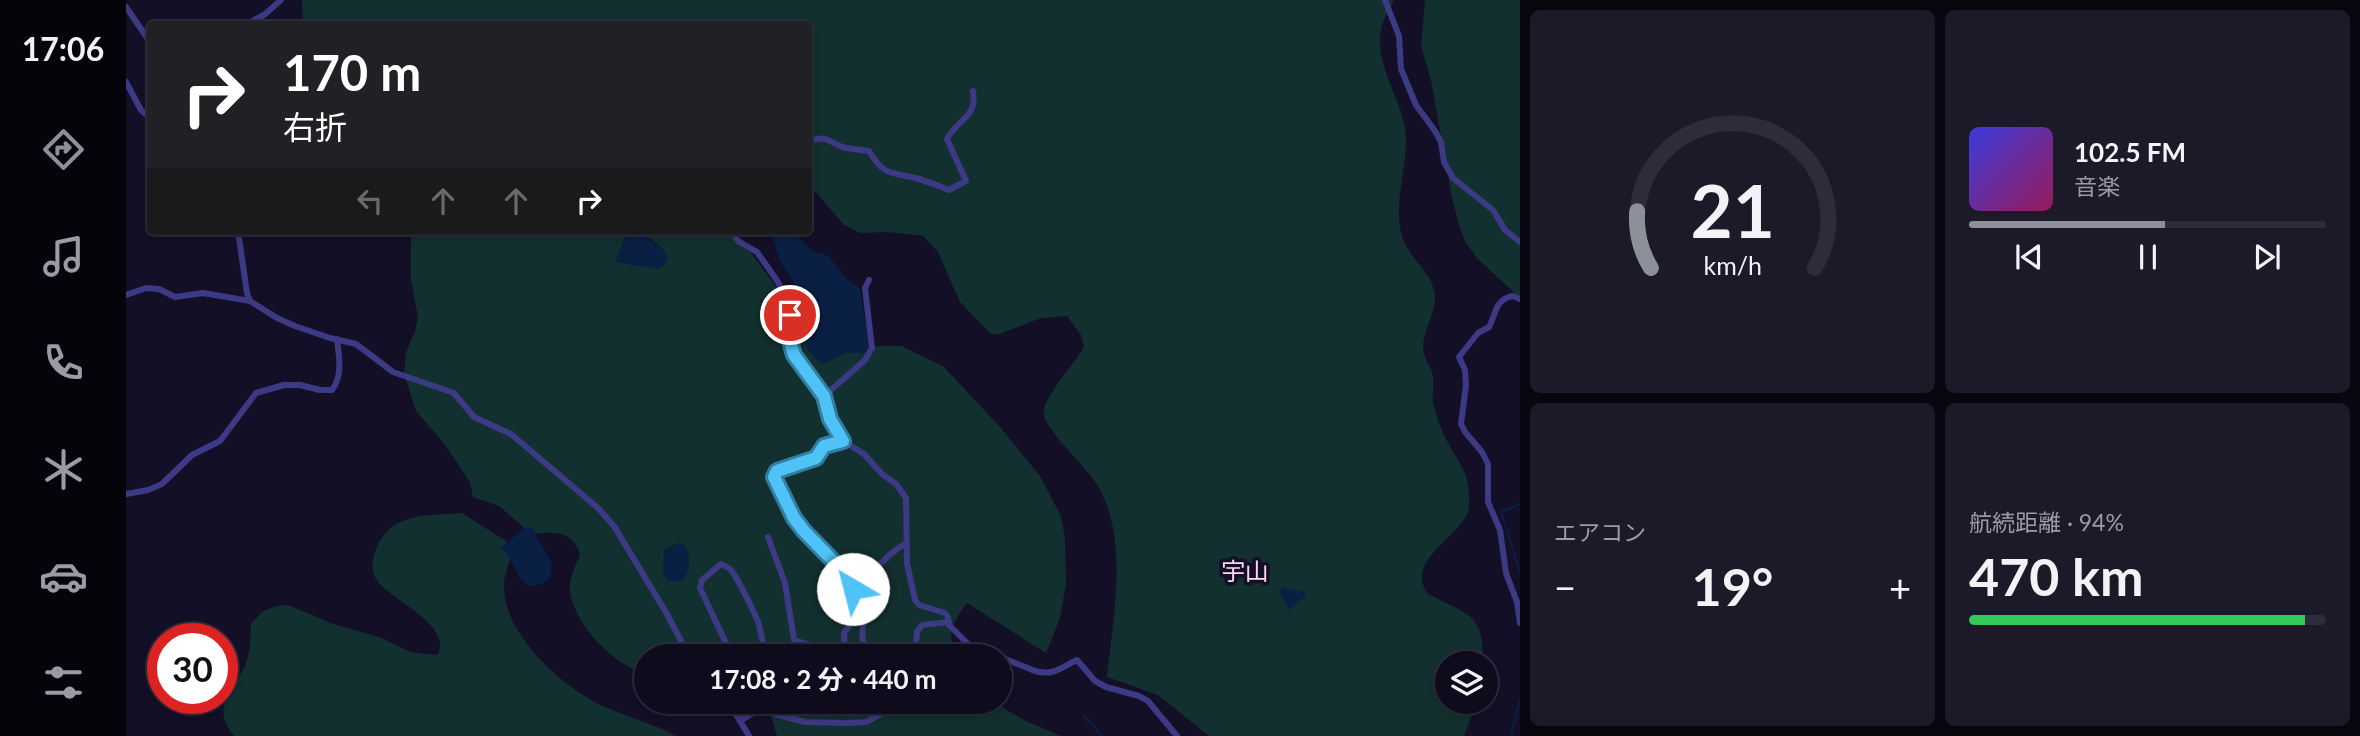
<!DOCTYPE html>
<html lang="ja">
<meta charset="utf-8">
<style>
body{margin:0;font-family:Lato,"Noto Sans JP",sans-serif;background:#1c1929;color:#f1f3f6;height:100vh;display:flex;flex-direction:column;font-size:26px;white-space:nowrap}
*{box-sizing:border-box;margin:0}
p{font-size:23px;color:#9b9ba3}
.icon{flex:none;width:38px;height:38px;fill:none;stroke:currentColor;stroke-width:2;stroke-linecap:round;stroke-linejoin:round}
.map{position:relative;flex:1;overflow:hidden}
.drawer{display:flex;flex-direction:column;gap:10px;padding:10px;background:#08060f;width:840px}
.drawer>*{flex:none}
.banner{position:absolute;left:21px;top:21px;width:665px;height:214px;border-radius:7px;box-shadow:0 4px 10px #0003,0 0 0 2px #2e2b3b;background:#202124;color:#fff;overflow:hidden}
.controls{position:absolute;left:1309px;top:651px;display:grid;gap:14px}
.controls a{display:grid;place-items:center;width:63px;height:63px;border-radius:50%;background:#0e0b1c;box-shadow:0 4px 10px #0003,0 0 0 2px #2e2b3b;font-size:35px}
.speed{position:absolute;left:21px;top:623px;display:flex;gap:14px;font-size:35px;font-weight:700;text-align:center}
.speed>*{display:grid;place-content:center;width:91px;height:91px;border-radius:50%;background:#0e0b1c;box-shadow:0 4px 10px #0003,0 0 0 2px #2e2b3b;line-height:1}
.speed .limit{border:10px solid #d22;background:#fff;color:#111}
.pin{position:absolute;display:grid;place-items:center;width:60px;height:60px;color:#fff;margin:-30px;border:4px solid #fff;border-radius:50%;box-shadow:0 2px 7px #0007}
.me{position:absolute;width:77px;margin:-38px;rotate:323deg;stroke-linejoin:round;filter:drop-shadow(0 0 5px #0008)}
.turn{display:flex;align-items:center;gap:24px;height:147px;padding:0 21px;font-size:32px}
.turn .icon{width:91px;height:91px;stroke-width:2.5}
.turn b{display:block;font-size:49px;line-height:60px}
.lanes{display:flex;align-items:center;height:66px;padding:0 21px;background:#0003;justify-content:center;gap:35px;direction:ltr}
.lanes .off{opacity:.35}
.big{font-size:52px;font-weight:700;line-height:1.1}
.drawer .tile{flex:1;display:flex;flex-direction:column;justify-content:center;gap:10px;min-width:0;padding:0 24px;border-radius:10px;background:#1c1929}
.drawer .dial{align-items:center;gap:0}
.dial svg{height:182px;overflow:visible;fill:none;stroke:#2e2b3b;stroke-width:7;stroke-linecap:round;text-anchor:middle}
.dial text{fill:#f1f3f6;stroke:none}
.song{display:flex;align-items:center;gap:21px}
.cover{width:84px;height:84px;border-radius:10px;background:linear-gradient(135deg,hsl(240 70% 55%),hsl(330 70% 35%))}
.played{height:7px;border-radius:4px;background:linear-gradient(90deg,#8c9099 55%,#2e2b3b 55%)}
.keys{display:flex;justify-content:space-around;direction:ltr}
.heat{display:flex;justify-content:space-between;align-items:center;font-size:38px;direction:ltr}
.charge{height:10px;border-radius:5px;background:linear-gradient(90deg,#34c759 94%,#2e2b3b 0)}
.drawer .tiles{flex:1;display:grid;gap:10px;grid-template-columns:repeat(2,1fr)}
.trip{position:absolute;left:508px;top:644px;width:378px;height:70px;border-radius:35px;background:#0e0b1c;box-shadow:0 4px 10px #0003,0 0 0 2px #2e2b3b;font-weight:700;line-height:70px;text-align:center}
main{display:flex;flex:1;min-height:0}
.menu{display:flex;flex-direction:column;width:126px;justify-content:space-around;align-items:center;background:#06040b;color:#9b9ba3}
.menu .icon{width:49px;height:49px}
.menu .active{color:#8c9099}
.menu b{font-size:32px;color:#f1f3f6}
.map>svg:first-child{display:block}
.green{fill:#12302f;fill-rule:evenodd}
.water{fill:#0a1f44}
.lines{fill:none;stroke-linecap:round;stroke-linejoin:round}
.stream{stroke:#0a1f44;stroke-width:2}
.minor{stroke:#3d3a85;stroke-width:6}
.route-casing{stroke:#337fa1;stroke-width:18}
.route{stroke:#4fc3f7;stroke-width:12}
.labels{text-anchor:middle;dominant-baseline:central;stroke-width:7;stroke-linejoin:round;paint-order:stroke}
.quarter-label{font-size:24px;fill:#ffd6f0;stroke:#130f26}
</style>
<main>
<nav class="menu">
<b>17:06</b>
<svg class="icon active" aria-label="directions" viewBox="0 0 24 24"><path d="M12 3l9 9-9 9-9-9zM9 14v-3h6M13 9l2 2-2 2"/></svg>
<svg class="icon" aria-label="music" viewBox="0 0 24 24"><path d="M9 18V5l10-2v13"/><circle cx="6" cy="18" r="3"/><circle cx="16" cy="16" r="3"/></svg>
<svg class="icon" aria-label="phone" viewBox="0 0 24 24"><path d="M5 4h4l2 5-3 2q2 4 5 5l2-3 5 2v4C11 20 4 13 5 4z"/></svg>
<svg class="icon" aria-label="climate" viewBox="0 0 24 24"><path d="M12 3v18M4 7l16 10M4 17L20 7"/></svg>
<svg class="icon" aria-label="car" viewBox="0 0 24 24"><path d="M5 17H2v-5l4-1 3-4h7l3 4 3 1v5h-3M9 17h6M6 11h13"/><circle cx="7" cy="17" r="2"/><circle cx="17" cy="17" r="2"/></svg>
<svg class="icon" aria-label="filters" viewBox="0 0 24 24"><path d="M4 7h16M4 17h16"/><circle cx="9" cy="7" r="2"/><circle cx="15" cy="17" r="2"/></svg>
</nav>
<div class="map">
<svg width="1394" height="736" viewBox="0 0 1394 736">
<rect width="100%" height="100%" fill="#130f26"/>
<g class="green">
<path d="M176,0h1092c-4,10 -11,18 -13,29 -7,40 25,73 25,112 0,32 -13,64 -4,95 6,22 31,36 33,60 1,19 -12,33 -12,51 0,11 8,19 10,29 1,9 -1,18 0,27 3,13 9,28 15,40 7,13 15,22 19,37 2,8 3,24 1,32 -11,28 -64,49 -40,82 40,21 56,18 55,69h-36v39h30l-13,34h-255l-51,-41 -51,-18c6,-60 23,-141 -11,-194 -11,-17 -50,-53 -52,-68 -3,-16 32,-53 40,-68l-3,-12 -14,-19 -26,2 -41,16h-9l-31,-32 -22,-50 -15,-16 -35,-4 -28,1 -17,-9 -29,-34 -5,-3 -1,-163h-505z"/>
<path d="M1299,0h95v298l-42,-39 -12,-16 -7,-18 -7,-27 -21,-118 -10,-34z"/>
<path d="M285,231h147v2l69,-2 -11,31 51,-2c-1,-14 -18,-21 -29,-29h97l71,96 16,18 23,8 33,-7h23l42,20 58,62 39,48 21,40 4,23 1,45 -6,34 -14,35 -79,-50c-13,16 -21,33 -12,53h-309v18c-32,-8 -71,-49 -76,-82 -2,-13 5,-25 10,-37 -5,-24 -28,-24 -49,-21l-32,-28 -26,-9 -3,-15 -27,-40 -27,-31 -12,-37 2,-22 9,-21 3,-14 -7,-37zM550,544l8,36h-14l-6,-30z"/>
<path d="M336,513l53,34c-4,11 -10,24 -11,36 -3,49 57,103 97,122 24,12 52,18 75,31h-442c-26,-32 3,-45 12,-74 5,-13 4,-25 5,-38l11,-12 14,-6 12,-1 45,19 46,13 31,15 24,3 4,-1c14,-31 -49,-54 -62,-75 -5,-8 -4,-18 -1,-27 14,-41 53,-36 87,-39z"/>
<path d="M634,702h233l35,20 33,14h-284l-9,-30z"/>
</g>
<g class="water">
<path d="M501,231l12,1 25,18 4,8 -4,8 -9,3 -39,-7z"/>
<path d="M653,231h8l15,8 10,12 16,5 20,24 12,8 8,51v14h-22l-23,11c-30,-18 -10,-32 -12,-55l-30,-46 -8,-24z"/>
<path d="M401,527l5,1 20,36 -2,14c-24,19 -29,1 -39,-17 -2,-5 -7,-9 -10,-14z"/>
<path d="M553,543l6,3c6,11 6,27 -4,35h-14l-4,-10 1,-20z"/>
<path d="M1156,587l22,5 2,3 -15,14h-3l-8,-16z"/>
</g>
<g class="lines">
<g class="stream">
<path d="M1394,504l-19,8 19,60"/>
<path d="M957,715l19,21"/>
<path d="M1385,736l9,-37"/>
</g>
<g class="minor">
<path d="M1259,0l14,36 2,33 15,36 19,26 6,11 3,20 9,16 40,32 12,20 15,12"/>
<path d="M0,7l24,35"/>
<path d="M129,24l-1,-4 10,-5 17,-15"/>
<path d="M0,82l15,28 9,8"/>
<path d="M682,142c21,-9 21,2 38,6 7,1 15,2 23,3 15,25 21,21 47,27 11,3 22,8 33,12l17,-9 -19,-42c9,-19 31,-21 26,-48"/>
<path d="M112,231l9,62 3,8"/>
<path d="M605,231l7,10 19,11 21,30 11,24 1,35 4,14 30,41 6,23 13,22"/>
<path d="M0,295l20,-7 13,1 16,8 28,-4 47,8 27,17 18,8 35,12 26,6 37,28 61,21 20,24 37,17 87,74 16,18 53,88 22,42"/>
<path d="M1394,299l-7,-3c-18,3 -17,18 -24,31l-11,6 -19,24 6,13 1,15 -5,39 4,8 17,20 6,12v38l12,28 6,43 11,29 3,21"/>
<path d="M698,396l41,-36 7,-12 -7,-60 4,-8"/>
<path d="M0,494l22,-4 14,-6 30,-29 28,-14 36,-48 28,-8h16l20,5h12c11,-14 7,-34 5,-51"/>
<path d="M642,537l17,46 9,57 45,14 6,-1 -1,-20 14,-19v-13l-16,-31 -38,-39 -9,-13 -21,-41 3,-6 39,-13 8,-12 9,-3 10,-2 21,13 18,20 14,10 10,14 1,65 8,37 4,5 26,8 3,4 1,8 19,19 67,27c19,5 25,-3 42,-11l18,21 11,6 33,9 9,5 29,35"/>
<path d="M606,656l-32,-68 2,-8 19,-16c4,2 7,3 10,6 6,7 26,47 28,55 3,13 3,20 12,31"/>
<path d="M755,656l-1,-3 -16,-8c-4,-13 0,-21 1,-34 3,-35 11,-49 41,-68"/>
<path d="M789,656l2,-24 5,-7 27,-3"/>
<path d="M597,702l14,14 12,20"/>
<path d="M616,702l29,11 34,9 41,1 20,-1 37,-20"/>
<path d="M636,702l7,10"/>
<path d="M614,721l20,-12"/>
</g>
</g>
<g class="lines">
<defs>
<path id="route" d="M664,315v26l4,14 30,41 6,23 13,22 -19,5 -8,12 -39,13 -3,6 20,41 10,13 38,39 11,19"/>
</defs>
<use href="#route" class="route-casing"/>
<use href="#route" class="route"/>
</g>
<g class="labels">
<g class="quarter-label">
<text x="1119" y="570">宇山</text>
</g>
</g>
</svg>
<div class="controls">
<a><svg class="icon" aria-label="layers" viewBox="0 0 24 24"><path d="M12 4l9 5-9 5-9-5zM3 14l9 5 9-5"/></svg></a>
</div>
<div class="speed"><div class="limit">30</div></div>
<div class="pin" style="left:664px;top:315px;background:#d93025"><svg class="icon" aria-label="arrive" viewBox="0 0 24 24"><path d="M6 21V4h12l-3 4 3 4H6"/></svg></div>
<svg class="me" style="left:727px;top:589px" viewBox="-20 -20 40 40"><circle r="19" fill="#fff"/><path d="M0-13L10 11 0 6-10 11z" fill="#4fc3f7"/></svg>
<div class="trip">17:08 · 2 分 · 440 m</div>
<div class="banner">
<div class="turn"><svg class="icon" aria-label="right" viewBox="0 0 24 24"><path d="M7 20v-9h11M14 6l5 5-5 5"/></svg><div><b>170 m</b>右折</div></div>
<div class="lanes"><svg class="icon off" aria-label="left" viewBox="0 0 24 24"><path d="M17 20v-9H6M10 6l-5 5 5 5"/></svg><svg class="icon off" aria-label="ahead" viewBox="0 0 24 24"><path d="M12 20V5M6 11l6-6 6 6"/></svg><svg class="icon off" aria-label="ahead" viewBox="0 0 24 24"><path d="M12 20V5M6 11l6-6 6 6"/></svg><svg class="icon" aria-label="right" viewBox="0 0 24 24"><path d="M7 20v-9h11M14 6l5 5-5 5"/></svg></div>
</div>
</div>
<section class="drawer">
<div class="tiles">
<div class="tile dial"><svg viewBox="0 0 100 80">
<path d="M14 69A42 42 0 1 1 86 69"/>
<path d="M14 69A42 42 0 0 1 8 44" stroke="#8c9099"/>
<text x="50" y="56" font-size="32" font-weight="700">21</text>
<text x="50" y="72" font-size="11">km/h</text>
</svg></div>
<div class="tile">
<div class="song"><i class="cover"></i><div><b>102.5 FM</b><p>音楽</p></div></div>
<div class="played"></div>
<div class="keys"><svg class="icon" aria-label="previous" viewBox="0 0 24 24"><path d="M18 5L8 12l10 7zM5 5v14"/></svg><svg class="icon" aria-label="pause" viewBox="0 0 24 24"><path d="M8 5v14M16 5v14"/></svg><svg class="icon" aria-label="next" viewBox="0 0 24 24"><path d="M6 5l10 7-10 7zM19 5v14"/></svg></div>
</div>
<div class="tile"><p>エアコン</p>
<div class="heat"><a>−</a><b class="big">19°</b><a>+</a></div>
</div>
<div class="tile"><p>航続距離 · 94%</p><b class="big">470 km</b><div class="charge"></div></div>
</div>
</section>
</main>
